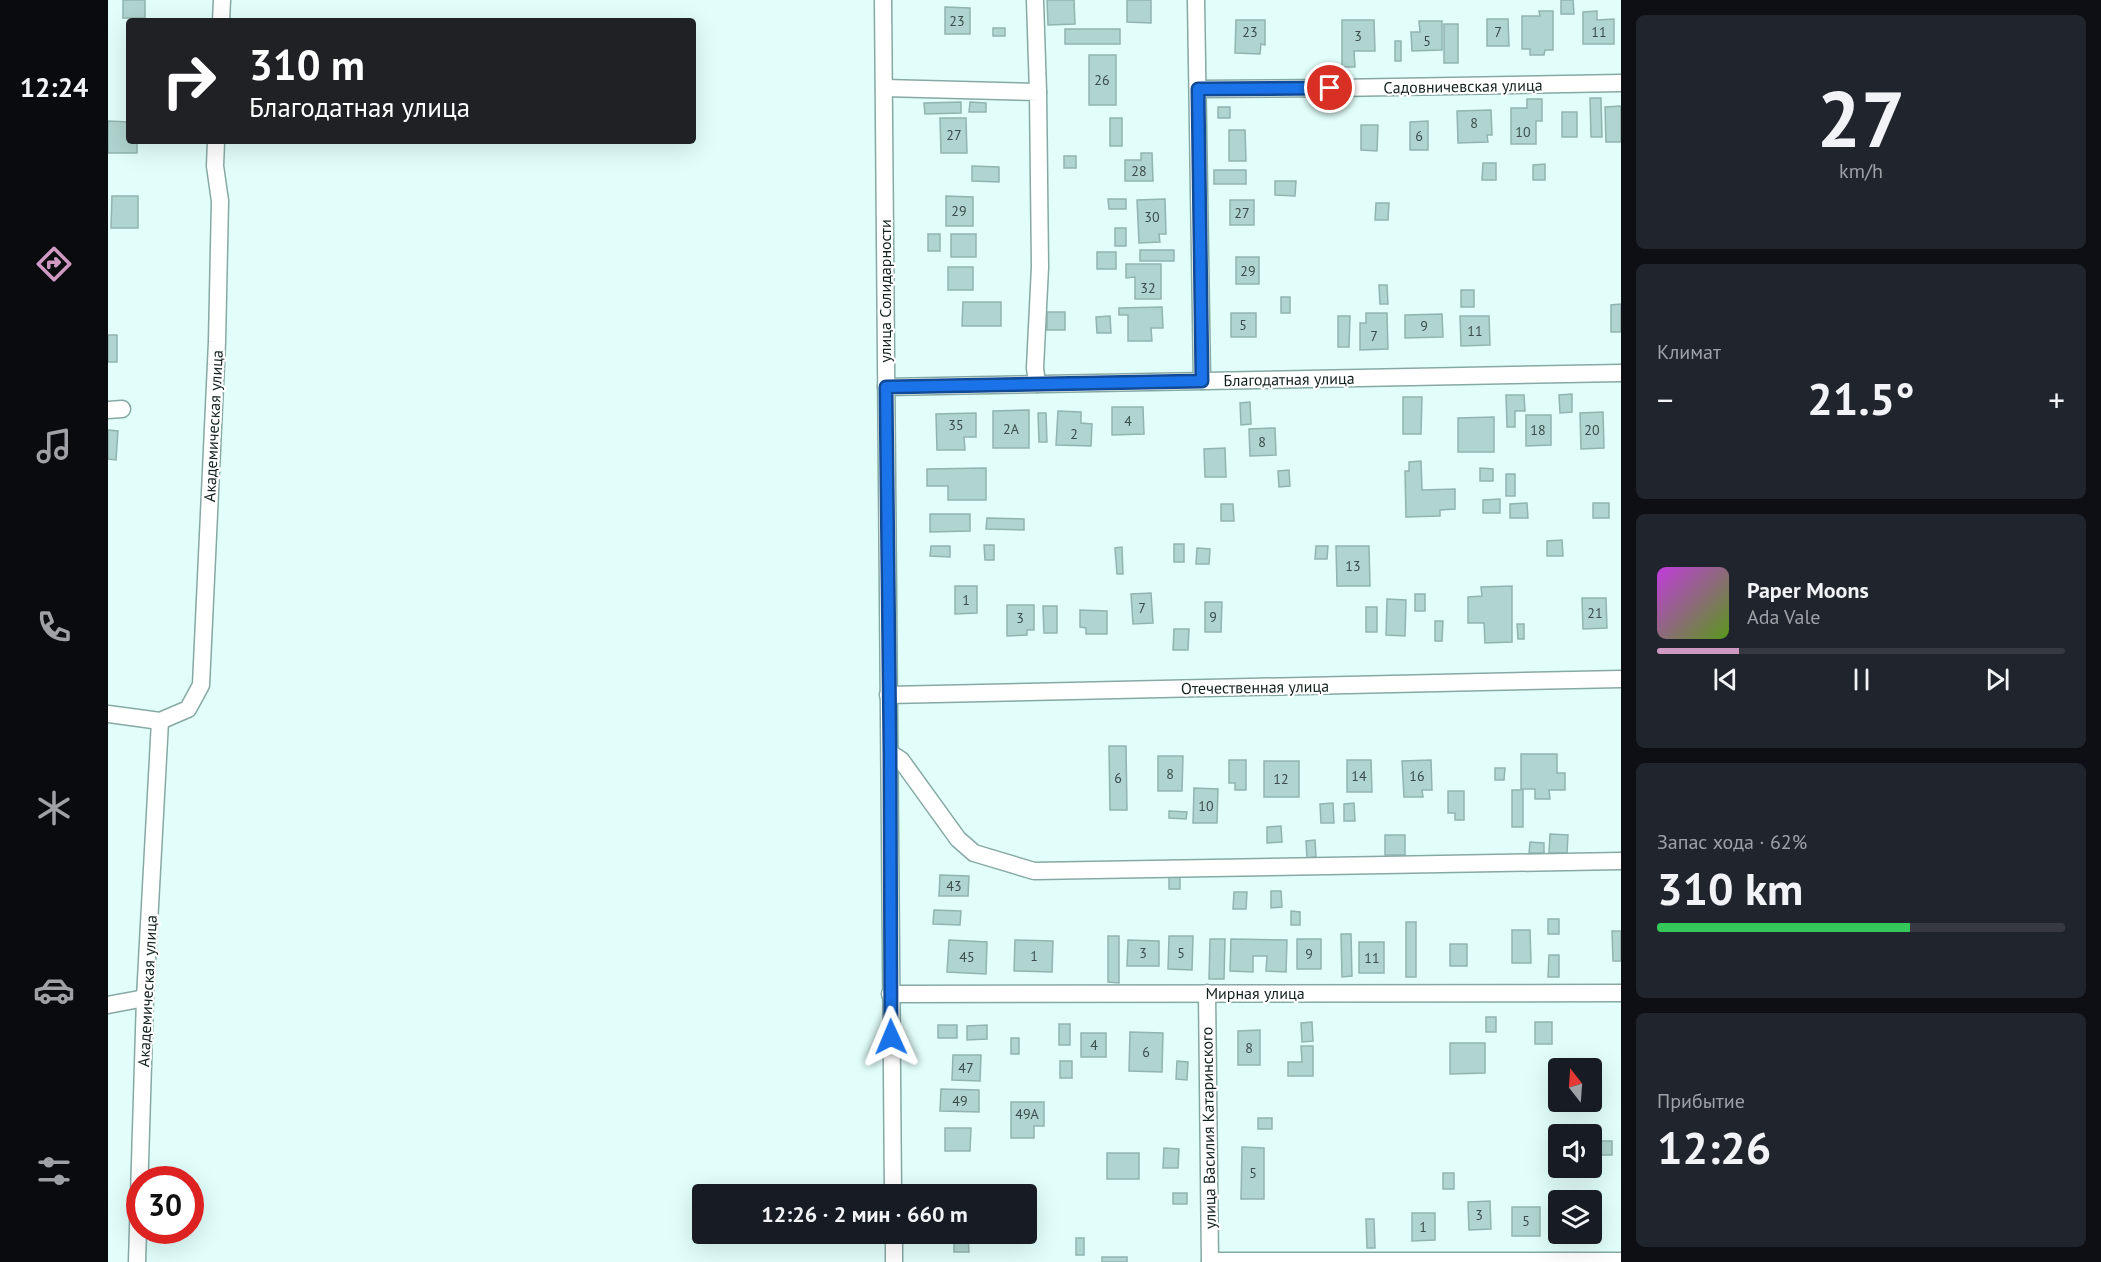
<!DOCTYPE html>
<html lang="ru">
<meta charset="utf-8">
<style>
body{margin:0;font-family:"PT Sans",sans-serif;background:#20242c;color:#f1f3f6;height:100vh;display:flex;flex-direction:column;font-size:22px;white-space:nowrap}
*{box-sizing:border-box;margin:0}
p{font-size:20px;color:#9ea1a6}
.icon{flex:none;width:33px;height:33px;fill:none;stroke:currentColor;stroke-width:2;stroke-linecap:round;stroke-linejoin:round}
.map{position:relative;flex:1;overflow:hidden}
.sheet{display:flex;flex-direction:column;gap:15px;padding:15px;background:#0d0f14;width:480px}
.sheet>*{flex:none}
.top-card{position:absolute;left:18px;top:18px;width:570px;height:126px;border-radius:6px;box-shadow:0 6px 24px #0002;background:#202124;color:#fff;overflow:hidden}
.needle{width:39px;rotate:343deg}
.controls{position:absolute;left:1440px;top:1058px;display:grid;gap:12px}
.controls a{display:grid;place-items:center;width:54px;height:54px;border-radius:6px;background:#171b24;box-shadow:0 6px 24px #0002;font-size:30px}
.speed{position:absolute;left:18px;top:1166px;display:flex;gap:12px;font-size:30px;font-weight:700;text-align:center}
.speed>*{display:grid;place-content:center;width:78px;height:78px;border-radius:50%;background:#171b24;box-shadow:0 6px 24px #0002;line-height:1}
.speed .limit{border:9px solid #d22;background:#fff;color:#111}
.pin{position:absolute;display:grid;place-items:center;width:51px;height:51px;color:#fff;margin:-26px;border:3px solid #fff;border-radius:50%;box-shadow:0 2px 6px #0007}
.me{position:absolute;width:66px;margin:-33px;rotate:359deg;stroke-linejoin:round;filter:drop-shadow(0 0 4px #0008)}
.turn{display:flex;align-items:center;gap:21px;height:126px;padding:0 24px;font-size:27px}
.turn .icon{width:78px;height:78px;stroke-width:2.5}
.turn b{display:block;font-size:42px;line-height:51px}
.big{font-size:45px;font-weight:700;line-height:1.1}
.sheet .widget{flex:1;display:flex;flex-direction:column;justify-content:center;gap:9px;min-width:0;padding:0 21px;border-radius:9px;background:#20242c}
.sheet .dial{align-items:center;gap:0}
.dial b{font-size:78px;line-height:1}
.song{display:flex;align-items:center;gap:18px}
.cover{width:72px;height:72px;border-radius:9px;background:linear-gradient(135deg,hsl(290 70% 55%),hsl(90 70% 35%))}
.played{height:6px;border-radius:3px;background:linear-gradient(90deg,#cf99c2 20%,#363941 20%)}
.keys{display:flex;justify-content:space-around;direction:ltr}
.heat{display:flex;justify-content:space-between;align-items:center;font-size:33px;direction:ltr}
.charge{height:9px;border-radius:4px;background:linear-gradient(90deg,#34c759 62%,#363941 0)}
.trip{position:absolute;left:584px;top:1184px;width:345px;height:60px;border-radius:6px;background:#171b24;box-shadow:0 6px 24px #0002;font-weight:700;line-height:60px;text-align:center}
main{display:flex;flex:1;min-height:0}
.tabs{display:flex;flex-direction:column;width:108px;justify-content:space-around;align-items:center;background:#090b0e;color:#9ea1a6}
.tabs .icon{width:42px;height:42px}
.tabs .active{color:#cf99c2}
.tabs b{font-size:27px;color:#f1f3f6}
.map>svg:first-child{display:block}
.building{fill:#b0d4cf;stroke:#91b4af;stroke-width:1.5}
.lines{fill:none;stroke-linecap:round;stroke-linejoin:round}
.minor-casing{stroke:#86a9a4;stroke-width:19}
.minor{stroke:#fff;stroke-width:16}
.route-casing{stroke:#114b97;stroke-width:15}
.route{stroke:#1a73e8;stroke-width:10}
.labels{text-anchor:middle;dominant-baseline:central;stroke-width:4.5;stroke-linejoin:round;paint-order:stroke}
.number-label{font-size:14px;fill:#3a4d4a}
.street-label{font-size:16px;fill:#12201e;stroke:#fff}
</style>
<main>
<nav class="tabs">
<b>12:24</b>
<svg class="icon active" aria-label="directions" viewBox="0 0 24 24"><path d="M12 3l9 9-9 9-9-9zM9 14v-3h6M13 9l2 2-2 2"/></svg>
<svg class="icon" aria-label="music" viewBox="0 0 24 24"><path d="M9 18V5l10-2v13"/><circle cx="6" cy="18" r="3"/><circle cx="16" cy="16" r="3"/></svg>
<svg class="icon" aria-label="phone" viewBox="0 0 24 24"><path d="M5 4h4l2 5-3 2q2 4 5 5l2-3 5 2v4C11 20 4 13 5 4z"/></svg>
<svg class="icon" aria-label="climate" viewBox="0 0 24 24"><path d="M12 3v18M4 7l16 10M4 17L20 7"/></svg>
<svg class="icon" aria-label="car" viewBox="0 0 24 24"><path d="M5 17H2v-5l4-1 3-4h7l3 4 3 1v5h-3M9 17h6M6 11h13"/><circle cx="7" cy="17" r="2"/><circle cx="17" cy="17" r="2"/></svg>
<svg class="icon" aria-label="filters" viewBox="0 0 24 24"><path d="M4 7h16M4 17h16"/><circle cx="9" cy="7" r="2"/><circle cx="15" cy="17" r="2"/></svg>
</nav>
<div class="map">
<svg width="1513" height="1262" viewBox="0 0 1513 1262">
<rect width="100%" height="100%" fill="#e1fefa"/>
<g class="building">
<rect x="15" y="0" width="22" height="18"/>
<path d="M939,0h27l1,24 -27,1z"/>
<path d="M1019,0h24v23l-24,-1z"/>
<path d="M1453,0h12l1,14h-13z"/>
<path d="M837,7l25,1v26h-25z"/>
<path d="M1431,11h14v39h-8l-1,5h-14v-6h-8v-33h18z"/>
<path d="M1489,11v9l17,-1v25h-31v-32z"/>
<path d="M1379,19h21l1,27h-22z"/>
<path d="M1128,20h29v25l-4,-1 -1,10 -25,-1z"/>
<path d="M1234,20h32l1,31h-21l1,16h-13z"/>
<path d="M1311,21h23v29l-30,1 -1,-19h9z"/>
<rect x="1336" y="24" width="14" height="39"/>
<rect x="885" y="28" width="12" height="8"/>
<rect x="957" y="29" width="55" height="15"/>
<rect x="1287" y="41" width="6" height="20"/>
<rect x="981" y="55" width="27" height="50"/>
<path d="M1482,98h11l1,39h-11z"/>
<path d="M1419,99h15v22h-6v23h-25v-36h16z"/>
<path d="M853,102v11l-36,1 -1,-11z"/>
<path d="M862,102l16,1v9h-17z"/>
<path d="M1513,106v36h-15l-1,-35z"/>
<rect x="1110" y="107" width="12" height="11"/>
<path d="M1383,110l1,25h-5l1,7 -30,1 -1,-32z"/>
<rect x="1454" y="112" width="15" height="25"/>
<path d="M832,118h26l1,35h-26z"/>
<rect x="1002" y="118" width="12" height="28"/>
<path d="M0,121l21,1v19h8v12h-29z"/>
<path d="M1320,121v29h-18v-28z"/>
<path d="M1253,125h17l-1,26 -16,-1z"/>
<path d="M1121,130h16l1,31h-17z"/>
<path d="M1033,153h11l1,28h-28v-21h16z"/>
<rect x="956" y="156" width="12" height="12"/>
<path d="M1375,163h13v17h-14z"/>
<path d="M1437,164v16h-12v-15z"/>
<path d="M864,166l27,1v15l-27,-1z"/>
<rect x="1106" y="170" width="32" height="14"/>
<path d="M1167,181h21l-1,15 -20,-1z"/>
<path d="M4,196h26v32h-27z"/>
<path d="M838,196l27,1v29h-27z"/>
<path d="M1000,199h18v10h-17z"/>
<path d="M1057,199l1,35h-7l1,8 -21,1 -2,-43z"/>
<rect x="1122" y="200" width="24" height="25"/>
<path d="M1268,203h13l-1,17h-13z"/>
<rect x="1007" y="228" width="11" height="18"/>
<rect x="820" y="234" width="12" height="17"/>
<rect x="843" y="234" width="25" height="23"/>
<rect x="1032" y="250" width="34" height="11"/>
<rect x="989" y="252" width="19" height="17"/>
<rect x="1128" y="257" width="23" height="27"/>
<path d="M1018,264h35v35h-26v-22l-9,1z"/>
<rect x="840" y="267" width="25" height="23"/>
<path d="M1271,285h8l1,19h-8z"/>
<rect x="1353" y="290" width="13" height="17"/>
<rect x="1173" y="297" width="9" height="16"/>
<path d="M855,302h38v24h-39z"/>
<path d="M1513,304v28h-10v-27z"/>
<path d="M1054,307l1,21h-12l1,13h-24v-26h-9v-7z"/>
<rect x="939" y="312" width="18" height="18"/>
<rect x="1123" y="313" width="25" height="24"/>
<path d="M1258,313h21l1,36 -28,1v-27h6z"/>
<path d="M1334,314l1,23 -38,1v-23z"/>
<path d="M1002,316l1,17h-14l-1,-16z"/>
<path d="M1230,316h12l-1,31h-11z"/>
<path d="M1352,316h29l1,29 -29,1z"/>
<rect x="0" y="335" width="9" height="27"/>
<path d="M1464,394v18l-12,1 -1,-18z"/>
<path d="M1398,395h18l1,16h-10v16h-8z"/>
<path d="M1295,397h19l-1,37h-18z"/>
<path d="M1142,402l1,22 -10,1 -1,-22z"/>
<path d="M1004,407h31l1,27 -32,1z"/>
<path d="M921,410v38h-36v-37z"/>
<path d="M950,411l23,1v11l11,1 -1,22 -35,-1z"/>
<path d="M1495,412l1,36 -23,1 -1,-36z"/>
<path d="M868,413v24h-12l1,13h-28l-1,-36z"/>
<path d="M930,413h8l1,29h-8z"/>
<path d="M1418,415h25v30l-25,1z"/>
<path d="M1386,417v35h-36v-34z"/>
<path d="M1167,428l1,27 -26,1 -1,-27z"/>
<path d="M0,430l10,1 -2,29 -8,-1z"/>
<path d="M1117,448l1,29h-21l-1,-28z"/>
<path d="M1313,461l1,29 33,-1v20l-15,1v6l-34,1 -1,-46h4v-9z"/>
<path d="M878,468v32h-38v-14h-21v-17z"/>
<path d="M1372,468l13,1v12h-13z"/>
<path d="M1181,470l1,16 -11,1 -1,-16z"/>
<rect x="1398" y="474" width="9" height="22"/>
<path d="M1392,499v14h-17v-13z"/>
<path d="M1419,503l1,15h-18v-14z"/>
<rect x="1485" y="503" width="16" height="15"/>
<path d="M1113,504h12l1,17h-13z"/>
<path d="M822,514h40v17l-40,1z"/>
<path d="M879,518l37,1v11l-38,-1z"/>
<path d="M1454,540l1,16h-16v-15z"/>
<rect x="1066" y="544" width="10" height="18"/>
<path d="M876,545h10v15h-9z"/>
<path d="M823,546h19v11l-20,-1z"/>
<path d="M1208,546h12l-1,13h-12z"/>
<path d="M1228,546h33l1,40h-33z"/>
<path d="M1014,547l1,27h-6l-2,-26z"/>
<path d="M1089,548l13,1 -1,15h-13z"/>
<path d="M847,586h22v27l-22,1z"/>
<path d="M1404,586v56l-27,1 -1,-20h-16v-26l14,-1 -1,-9z"/>
<path d="M1043,593l2,30 -20,1 -2,-30z"/>
<rect x="1307" y="594" width="10" height="17"/>
<path d="M1474,598h24l1,30 -24,1z"/>
<path d="M1279,599l19,1 -1,36 -19,-1z"/>
<path d="M1097,602h17l-1,30h-16z"/>
<path d="M899,605h27v25h-7v5l-20,1z"/>
<path d="M935,606h14v27h-13z"/>
<rect x="1258" y="607" width="11" height="25"/>
<path d="M972,610l27,1v23h-21v-6l-6,-1z"/>
<path d="M1327,621h8l-1,20h-7z"/>
<path d="M1409,624h7v15h-6z"/>
<path d="M1066,629h15l-1,21h-15z"/>
<path d="M1001,746h17l1,64h-17z"/>
<path d="M1413,754h36v19h8v17h-16l1,9h-15v-10h-14z"/>
<path d="M1050,756h25l-1,35h-24z"/>
<path d="M1121,760h17v30h-11v-7h-6z"/>
<path d="M1239,760h24l1,32h-25z"/>
<path d="M1323,760l1,30h-10l1,7h-19l-2,-36z"/>
<rect x="1156" y="761" width="35" height="36"/>
<path d="M1387,768h10l-1,12h-9z"/>
<path d="M1086,788l24,1 -1,34h-24z"/>
<rect x="1404" y="790" width="11" height="37"/>
<path d="M1340,791h16v29h-9v-7h-7z"/>
<path d="M1225,803l1,20h-13l-1,-19z"/>
<path d="M1246,803l1,18h-11v-17z"/>
<path d="M1061,811l18,1 -1,7 -17,-1z"/>
<path d="M1173,826l1,16 -15,1v-16z"/>
<path d="M1442,834l18,1 -1,18h-18z"/>
<rect x="1277" y="835" width="20" height="20"/>
<path d="M1207,840l1,17 -9,1 -1,-17z"/>
<path d="M1422,842l14,1v10h-15z"/>
<path d="M832,875l29,1 -1,20h-29z"/>
<rect x="1061" y="877" width="11" height="12"/>
<path d="M1163,891h10l1,16 -11,1z"/>
<path d="M1126,892h13l-1,17h-13z"/>
<path d="M826,910l27,1 -1,14 -27,-1z"/>
<path d="M1183,911l9,1v13h-9z"/>
<rect x="1440" y="919" width="11" height="15"/>
<rect x="1298" y="922" width="10" height="55"/>
<path d="M1404,930h18l1,33h-19z"/>
<path d="M1504,931h9v30h-8z"/>
<path d="M1233,934h10l1,42 -10,1z"/>
<path d="M1000,936h11v47l-11,-1z"/>
<path d="M1061,936h24l-1,34 -24,-1z"/>
<path d="M1102,939h15l-1,40h-15z"/>
<path d="M1123,939l56,1 -1,32 -20,-1 1,-15h-14v16l-23,-1z"/>
<rect x="1189" y="939" width="24" height="30"/>
<path d="M841,940l38,2 -1,32 -39,-2z"/>
<path d="M907,940l38,1 -1,31 -38,-1z"/>
<path d="M1020,940l31,1v25h-32z"/>
<rect x="1251" y="942" width="25" height="31"/>
<rect x="1342" y="944" width="17" height="22"/>
<path d="M1441,955h10v22h-11z"/>
<rect x="1378" y="1017" width="10" height="15"/>
<path d="M1204,1022l1,19 -11,1 -1,-19z"/>
<rect x="1427" y="1022" width="17" height="22"/>
<rect x="951" y="1024" width="11" height="21"/>
<rect x="830" y="1025" width="19" height="13"/>
<path d="M879,1025v14l-20,1v-14z"/>
<path d="M1152,1030v35h-22v-34z"/>
<path d="M1022,1032l33,1 -1,39 -33,-1z"/>
<rect x="973" y="1033" width="25" height="24"/>
<rect x="903" y="1038" width="8" height="16"/>
<path d="M1342,1043h35v30l-35,1z"/>
<path d="M1193,1046h12v30h-25v-14h14z"/>
<path d="M845,1055h28l-1,26 -28,-1z"/>
<rect x="952" y="1061" width="12" height="17"/>
<path d="M1069,1061l11,1 -1,18 -11,-1z"/>
<path d="M833,1089l38,1v22l-39,-1z"/>
<path d="M903,1102h33v24h-10v12h-23z"/>
<rect x="1150" y="1118" width="14" height="11"/>
<path d="M837,1128h26l-1,23h-25z"/>
<rect x="1490" y="1141" width="14" height="14"/>
<path d="M1134,1147l22,1v51h-23z"/>
<path d="M1056,1148l15,1 -1,19h-15z"/>
<rect x="999" y="1153" width="32" height="26"/>
<rect x="1335" y="1173" width="11" height="16"/>
<rect x="1065" y="1193" width="14" height="11"/>
<path d="M1382,1201l1,28 -22,1 -1,-28z"/>
<rect x="1404" y="1207" width="28" height="29"/>
<path d="M1304,1213h23v27l-23,1z"/>
<path d="M1258,1219h8l1,29h-8z"/>
<path d="M846,1235h14l1,17h-15z"/>
<rect x="968" y="1238" width="8" height="17"/>
<rect x="994" y="1257" width="25" height="5"/>
</g>
<g class="lines">
<defs>
<g id="minor">
<path d="M775,0l10,1194"/>
<path d="M927,0l3,92"/>
<path d="M1088,0l6,381"/>
<path d="M113,21l1,-21"/>
<path d="M776,88l154,4 2,175 -5,101 2,16"/>
<path d="M1090,89l138,-1 285,-5"/>
<path d="M778,387l735,-14"/>
<path d="M0,410l14,-1"/>
<path d="M780,695l733,-16"/>
<path d="M0,714l52,7 28,-12 13,-24 16,-343 3,-141 -5,-35 1,-25"/>
<path d="M782,753l11,7 57,79 16,14 60,18 587,-10"/>
<path d="M1099,993l3,269"/>
<path d="M782,994l731,-1"/>
<path d="M0,1005l37,-7"/>
<path d="M786,1233v29"/>
<path d="M1102,1261h411"/>
<path d="M29,1262l8,-264 15,-277"/>
</g>
</defs>
<use href="#minor" class="minor-casing"/>
<use href="#minor" class="minor"/>
</g>
<g class="lines">
<defs>
<path id="route" d="M783,1037l-1,-284 -4,-366 316,-6 -4,-292 132,-1"/>
</defs>
<use href="#route" class="route-casing"/>
<use href="#route" class="route"/>
</g>
<g class="labels">
<g class="number-label">
<text x="849" y="21">23</text>
<text x="1142" y="32">23</text>
<text x="1390" y="32">7</text>
<text x="1491" y="32">11</text>
<text x="1250" y="36">3</text>
<text x="1319" y="41">5</text>
<text x="994" y="80">26</text>
<text x="1366" y="123">8</text>
<text x="1415" y="132">10</text>
<text x="846" y="135">27</text>
<text x="1311" y="136">6</text>
<text x="1031" y="171">28</text>
<text x="851" y="211">29</text>
<text x="1134" y="213">27</text>
<text x="1044" y="217">30</text>
<text x="1140" y="271">29</text>
<text x="1040" y="288">32</text>
<text x="1135" y="325">5</text>
<text x="1316" y="326">9</text>
<text x="1367" y="331">11</text>
<text x="1266" y="336">7</text>
<text x="1020" y="421">4</text>
<text x="848" y="425">35</text>
<text x="903" y="429">2А</text>
<text x="1430" y="430">18</text>
<text x="1484" y="430">20</text>
<text x="966" y="434">2</text>
<text x="1154" y="442">8</text>
<text x="1245" y="566">13</text>
<text x="858" y="600">1</text>
<text x="1034" y="608">7</text>
<text x="1487" y="613">21</text>
<text x="1105" y="617">9</text>
<text x="912" y="618">3</text>
<text x="1062" y="774">8</text>
<text x="1251" y="776">14</text>
<text x="1309" y="776">16</text>
<text x="1010" y="778">6</text>
<text x="1173" y="779">12</text>
<text x="1098" y="806">10</text>
<text x="846" y="886">43</text>
<text x="1035" y="953">3</text>
<text x="1073" y="953">5</text>
<text x="1201" y="954">9</text>
<text x="926" y="956">1</text>
<text x="859" y="957">45</text>
<text x="1264" y="958">11</text>
<text x="986" y="1045">4</text>
<text x="1141" y="1048">8</text>
<text x="1038" y="1052">6</text>
<text x="858" y="1068">47</text>
<text x="852" y="1101">49</text>
<text x="919" y="1114">49А</text>
<text x="1145" y="1173">5</text>
<text x="1371" y="1215">3</text>
<text x="1418" y="1221">5</text>
<text x="1315" y="1227">1</text>
</g>
<g class="street-label">
<text transform="translate(1355 86) rotate(-1)">Садовничевская улица</text>
<text transform="translate(777 291) rotate(-90)">улица Солидарности</text>
<text transform="translate(1181 379) rotate(-1)">Благодатная улица</text>
<text transform="translate(105 426) rotate(-87)">Академическая улица</text>
<text transform="translate(1147 687) rotate(-1)">Отечественная улица</text>
<text transform="translate(39 991) rotate(-87)">Академическая улица</text>
<text x="1147" y="993">Мирная улица</text>
<text transform="translate(1100 1128) rotate(-91)">улица Василия Катаринского</text>
</g>
</g>
</svg>
<div class="controls">
<a><svg class="needle" viewBox="-14 -14 28 28"><path d="M0-13l5 13h-10z" fill="#e53935"/><path d="M0 13l5-13h-10z" fill="#9ea1a6"/></svg></a>
<a><svg class="icon" aria-label="sound" viewBox="0 0 24 24"><path d="M4 9h4l5-4v14l-5-4H4zM17 9q2 3 0 6"/></svg></a>
<a><svg class="icon" aria-label="layers" viewBox="0 0 24 24"><path d="M12 4l9 5-9 5-9-5zM3 14l9 5 9-5"/></svg></a>
</div>
<div class="speed"><div class="limit">30</div></div>
<div class="pin" style="left:1222px;top:88px;background:#d93025"><svg class="icon" aria-label="arrive" viewBox="0 0 24 24"><path d="M6 21V4h12l-3 4 3 4H6"/></svg></div>
<svg class="me" style="left:783px;top:1037px" viewBox="-20 -20 40 40"><path d="M0-17L14 15 0 8-14 15z" fill="#1a73e8" stroke="#fff" stroke-width="4"/></svg>
<div class="trip">12:26 · 2 мин · 660 m</div>
<div class="top-card">
<div class="turn"><svg class="icon" aria-label="right" viewBox="0 0 24 24"><path d="M7 20v-9h11M14 6l5 5-5 5"/></svg><div><b>310 m</b>Благодатная улица</div></div>
</div>
</div>
<section class="sheet">
<div class="widget dial"><b>27</b><p>km/h</p></div>
<div class="widget"><p>Климат</p>
<div class="heat"><a>−</a><b class="big">21.5°</b><a>+</a></div>
</div>
<div class="widget">
<div class="song"><i class="cover"></i><div><b>Paper Moons</b><p>Ada Vale</p></div></div>
<div class="played"></div>
<div class="keys"><svg class="icon" aria-label="previous" viewBox="0 0 24 24"><path d="M18 5L8 12l10 7zM5 5v14"/></svg><svg class="icon" aria-label="pause" viewBox="0 0 24 24"><path d="M8 5v14M16 5v14"/></svg><svg class="icon" aria-label="next" viewBox="0 0 24 24"><path d="M6 5l10 7-10 7zM19 5v14"/></svg></div>
</div>
<div class="widget"><p>Запас хода · 62%</p><b class="big">310 km</b><div class="charge"></div></div>
<div class="widget"><p>Прибытие</p><b class="big">12:26</b></div>
</section>
</main>
